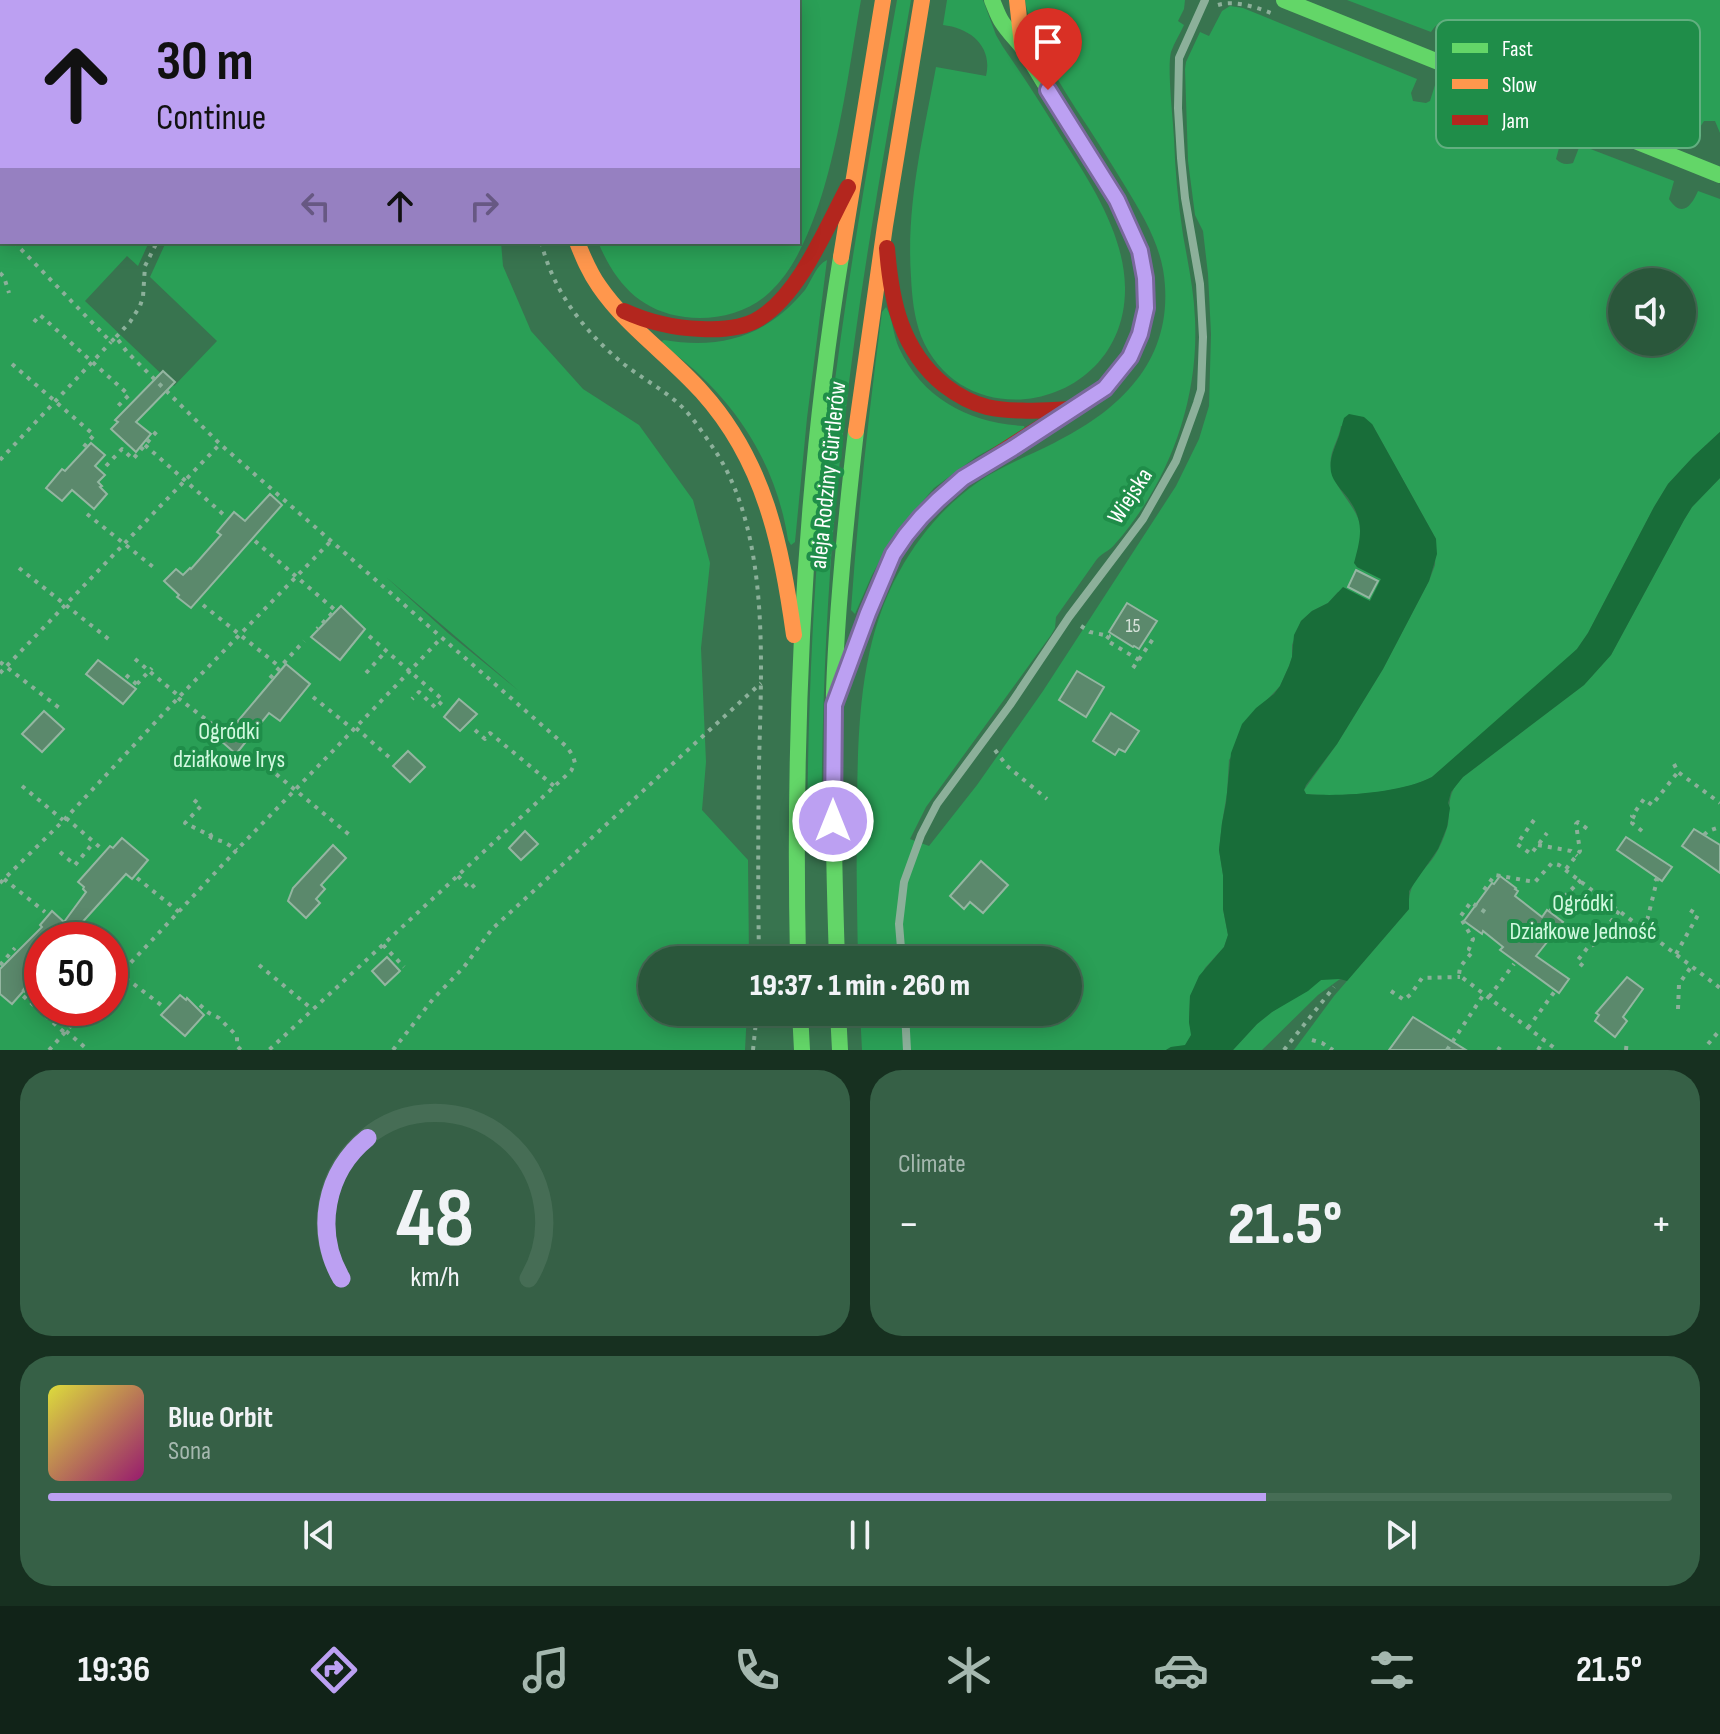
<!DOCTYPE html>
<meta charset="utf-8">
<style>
body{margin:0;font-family:"Sofia Sans Condensed",sans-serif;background:#366046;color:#f1f3f6;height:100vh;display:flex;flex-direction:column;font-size:30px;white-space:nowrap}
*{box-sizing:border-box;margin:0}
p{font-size:26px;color:#a5b8af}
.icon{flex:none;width:44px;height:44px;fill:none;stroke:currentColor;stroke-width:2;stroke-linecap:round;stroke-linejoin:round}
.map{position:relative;height:1050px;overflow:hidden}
.sheet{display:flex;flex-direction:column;gap:20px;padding:20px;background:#173020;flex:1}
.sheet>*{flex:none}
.top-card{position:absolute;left:0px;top:0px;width:800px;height:244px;box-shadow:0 4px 20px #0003,0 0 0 2px #466d55;background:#bca0f2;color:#111;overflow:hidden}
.fabs{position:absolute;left:1608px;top:268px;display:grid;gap:16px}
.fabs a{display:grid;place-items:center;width:88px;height:88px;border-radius:50%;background:#2a573b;box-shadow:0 4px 20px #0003,0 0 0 2px #466d55;font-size:40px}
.speed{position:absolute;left:24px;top:922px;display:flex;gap:16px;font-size:40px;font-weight:700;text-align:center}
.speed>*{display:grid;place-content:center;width:104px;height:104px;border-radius:50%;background:#2a573b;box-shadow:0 4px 20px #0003,0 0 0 2px #466d55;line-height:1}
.speed .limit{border:12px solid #d22;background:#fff;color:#111}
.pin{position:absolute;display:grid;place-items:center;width:68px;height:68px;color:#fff;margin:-82px -34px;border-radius:50% 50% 50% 0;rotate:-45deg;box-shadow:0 0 8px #0007}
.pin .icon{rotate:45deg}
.me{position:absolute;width:88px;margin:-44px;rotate:0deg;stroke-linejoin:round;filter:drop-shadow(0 0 6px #0008)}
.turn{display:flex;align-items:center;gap:28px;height:168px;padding:0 24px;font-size:36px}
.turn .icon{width:104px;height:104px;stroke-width:2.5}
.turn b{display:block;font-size:56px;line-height:68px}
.lanes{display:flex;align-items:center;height:76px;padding:0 24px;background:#0003;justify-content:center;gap:40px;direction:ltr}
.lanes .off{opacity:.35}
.big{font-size:60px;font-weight:800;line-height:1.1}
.sheet .widget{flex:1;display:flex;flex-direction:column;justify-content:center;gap:12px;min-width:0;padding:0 28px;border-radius:32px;background:#366046}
.sheet .dial{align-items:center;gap:0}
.dial svg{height:208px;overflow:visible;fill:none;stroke:#466d55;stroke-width:7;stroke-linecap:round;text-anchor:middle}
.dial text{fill:#f1f3f6;stroke:none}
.song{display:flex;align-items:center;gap:24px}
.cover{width:96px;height:96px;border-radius:12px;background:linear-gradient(135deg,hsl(60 70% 55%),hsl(320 70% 35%))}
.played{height:8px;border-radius:4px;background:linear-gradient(90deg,#bca0f2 75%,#466d55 75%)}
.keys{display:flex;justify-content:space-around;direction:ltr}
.heat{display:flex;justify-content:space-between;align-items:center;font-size:44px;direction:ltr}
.sheet .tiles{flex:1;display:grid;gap:20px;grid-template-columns:1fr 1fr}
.widget:last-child{grid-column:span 2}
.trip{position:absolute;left:638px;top:946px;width:444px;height:80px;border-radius:40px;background:#2a573b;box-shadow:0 4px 20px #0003,0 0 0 2px #466d55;font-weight:800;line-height:80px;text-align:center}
.menu{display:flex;height:128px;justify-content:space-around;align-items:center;background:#112318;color:#a5b8af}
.menu .icon{width:56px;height:56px}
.menu .active{color:#bca0f2}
.menu b{font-size:36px;color:#f1f3f6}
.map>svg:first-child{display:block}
.green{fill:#2a9f56;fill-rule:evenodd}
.water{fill:#186d39}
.building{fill:#5b896c;stroke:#94b6a1;stroke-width:2}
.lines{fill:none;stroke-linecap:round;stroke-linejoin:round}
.path{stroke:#8cb09a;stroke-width:4;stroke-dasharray:4 6;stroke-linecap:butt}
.street{stroke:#8cb09a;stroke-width:8}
.fast{stroke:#63d668;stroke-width:16}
.slow{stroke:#ff974d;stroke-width:16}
.jam{stroke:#b3261e;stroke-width:16}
.route-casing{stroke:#7a689d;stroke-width:20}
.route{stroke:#bca0f2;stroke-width:14}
.labels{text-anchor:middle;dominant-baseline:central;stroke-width:8;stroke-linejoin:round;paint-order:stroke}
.number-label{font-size:20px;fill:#d6e2da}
.street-label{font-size:24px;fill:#fff;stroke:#1f8d49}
.park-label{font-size:24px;fill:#d2f9e0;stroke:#1f8d49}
.key{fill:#1f8d49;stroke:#62af80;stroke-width:2}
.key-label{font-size:22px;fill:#fff}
</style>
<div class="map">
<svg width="1720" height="1050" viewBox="0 0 1720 1050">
<rect width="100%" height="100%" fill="#38744f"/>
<g class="green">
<path d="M68,0h213l-2,2h-208z"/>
<path d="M733,0h128c-15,81 -30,235 -91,292 -22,21 -56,29 -85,25 -46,-6 -70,-35 -87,-75h200v-240h-67z"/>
<path d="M897,0h14c-25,141 -51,282 -67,425 -17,138 -22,277 -23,417l-14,-4c1,-140 7,-280 23,-418 17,-141 42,-281 67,-420z"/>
<path d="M947,0h36l13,35 7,12c21,30 40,60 59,91 28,44 62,95 63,149 2,120 -160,156 -204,49 -7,-19 -9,-39 -10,-59 -5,-72 12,-140 25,-210l50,9c7,-29 -15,-48 -43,-51z"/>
<path d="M1025,0h160l-1,9 -6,12 6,4c-4,9 -10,18 -13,27 -4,16 2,66 3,86 1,32 4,64 9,97 5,28 11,56 12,84 4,81 -26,164 -80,225 -5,7 -12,8 -18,15l-41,58 -1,11 -4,7 -125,172 -16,32 19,7 48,-61 66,-94 133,-205 23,-47 10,-33 2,-72 -3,-60 -5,-43 -8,-16 -7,-54 -3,-92 1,-7 14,-30 9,4 13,-25 8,-5 13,2 174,71 -6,14 2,8 13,2 4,-2 5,-16 127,52 -6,22c5,5 10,6 17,4l7,-18 94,36 -5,18c13,20 23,6 29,-8l22,8v233l-27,25 -25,27 -14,23 -66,126 -11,16 -11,12 -134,116c-32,17 -89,20 -126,17l-2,-4 33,-46 46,-75 46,-88 6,-16 1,-26 -64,-115 -31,2c-2,14 -13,27 -10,42 4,24 27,37 30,62 1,13 -7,24 -4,37l24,12 -11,22 -32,-9 -10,11 -16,8 -11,10 -9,24v12l-3,9 -9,20 -13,14 -38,60 -2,33 -5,30 -3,27 4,25v34l5,26 -4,12 -19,21 -15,28 -1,26 3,13 -7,11 -14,1 -5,3h-304l-2,-38h208v-52h-210c-1,-53 -2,-105 -1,-158 1,-77 3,-160 42,-230 20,-36 45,-66 79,-90 24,-16 50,-26 76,-39 64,-32 116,-79 111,-157 -2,-38 -21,-69 -40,-100 -16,-26 -32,-52 -49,-77 -21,-34 -44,-69 -51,-109zM1622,282h60v60h-60z"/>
<path d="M1347,0h373v133l-5,-12h-11l-11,17 -66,-27 4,-16 -3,-6 -13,-3 -9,8 -3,7 -145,-58c2,-21 -15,-30 -27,-11z"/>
<path d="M2,44v198h147l-11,24 -11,-10 -42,45 89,85 43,-45 -67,-64 16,-35h335l2,24 28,65 52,58 56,36 54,75 17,63 -9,85 5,114 -4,48 46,50 1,100h-97v52h95l-2,38h-745v-1003zM386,577l133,114 -71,-58zM42,940h68v68h-68z"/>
<path d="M827,260l-20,158 -12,124 -4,3 -3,-5c-12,-80 -58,-148 -124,-194l-2,-5 2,-1c57,10 103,-4 141,-50 7,-10 11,-25 22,-30z"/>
<path d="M886,307c7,12 7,28 13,41 24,51 70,75 125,78l1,4 -49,27 -42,31 -40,47 -22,40 -17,39 -4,-4c7,-100 18,-199 31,-298z"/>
<path d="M1720,478v572h-426l40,-54 75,-87c-2,-31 18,-37 30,-61 4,-8 7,-16 9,-24 3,-21 -2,-30 15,-47l121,-92 27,-30 73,-135 8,-13z"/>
<path d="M1328,978l12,1 -22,16 -56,55h-29l24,-26 15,-12 49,-32z"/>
</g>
<path class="water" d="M1349,414l15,3 8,7 59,106 5,9 1,15 -8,27 -46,88 -46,75 -31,41 -2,5 2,4c35,3 95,-1 126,-17l145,-128 11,-16 66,-126 14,-23 25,-27 27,-25v46l-28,29 -8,13 -73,135 -27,30 -121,92 -12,15 -3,11 2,5 -3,19 -9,22 -29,42v18l-62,72 -7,-2 -19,1 -13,11 -36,21 -15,12 -24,26h-67l5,-3 14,-2 6,-10 -2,-13 1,-26 9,-20 25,-29 4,-12 -5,-26v-34l-4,-25 3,-27 4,-20 5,-50 11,-29 14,-16 18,-14 6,-8 9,-20 3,-9 2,-22 7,-14 11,-10 16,-8 15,-16 27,14 11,-22 -24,-12 -3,-4c7,-26 11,-41 -6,-65 -6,-8 -15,-16 -17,-26 -2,-14 4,-24 8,-36 2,-6 3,-12 5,-18z"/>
<g class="building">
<path d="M163,371l12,11 -39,40 15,12 -15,18 -25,-23 7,-7 -3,-2z"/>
<path d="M91,443l14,12 -10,11 10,9 -7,7 4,4 -2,1 7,7 -13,15 -22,-19 -10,11 -16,-13 16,-19 3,2z"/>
<path d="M270,494l12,11 -91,103 -14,-11 2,-2 -15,-14 12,-12 7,6 7,-7 1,1 30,-34 -4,-3 17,-20 11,9z"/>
<path d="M1356,570l22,11 -9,17 -21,-11z"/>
<path d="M1127,603l30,18 -18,28 -5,-3 -1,1 -24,-15z"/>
<path d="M341,606l24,23 -25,31 -29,-23z"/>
<path d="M98,660l38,29 -13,15 -37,-30z"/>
<path d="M286,664l24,20 -30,37 -11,-8 -33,41 -15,-13z"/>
<path d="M1077,671l27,16 -18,30 -27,-17z"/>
<path d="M459,699l18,15 -17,17 -16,-14z"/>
<path d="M44,711l20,18 -22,23 -20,-18z"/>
<path d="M1111,713l28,18 -14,21 -6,-3 -4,6 -22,-14z"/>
<path d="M408,751l17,16 -15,15 -17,-16z"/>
<path d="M1694,829l26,16v28l-38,-27z"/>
<path d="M525,831l13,13 -17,16 -12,-12z"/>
<path d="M1626,837l46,30 -10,14 -45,-31z"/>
<path d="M122,838l26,22 -16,19 -6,-5 -48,53 16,13h-52v30l-30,34 -12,-10v-25l42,-42 -2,-2 12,-14 12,11 22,-30 -3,-3 1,-2 -6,-5 32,-36 3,2z"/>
<path d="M333,845l13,13 -25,27 4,4 -9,10 4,4 -14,15 -18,-17 5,-13z"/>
<path d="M981,861l27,24 -25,28 -13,-11 -6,7 -14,-13z"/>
<path d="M1500,876l16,12 -1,1 3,2 -3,5 27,21 5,-7 16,12 -27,34 33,23 -10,14 -59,-43 3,-3 -20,-16 -1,3 -18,-13 28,-38 2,1z"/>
<path d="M387,957l13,14 -15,14 -13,-14z"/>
<path d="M1627,977l16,12 -20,28 4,4 -12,16 -20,-16 4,-6 -3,-2z"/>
<path d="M180,995l6,5 1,-2 17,17 -19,21 -24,-21z"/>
<path d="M1413,1017l53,33h-77z"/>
</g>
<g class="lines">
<g class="path">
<path d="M54,0l2,2"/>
<path d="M18,2l2,-2"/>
<path d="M287,2l1,-2"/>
<path d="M676,2l2,-2"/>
<path d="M1218,5c17,-5 37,2 53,8"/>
<path d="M0,33l2,-4"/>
<path d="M0,227l2,3"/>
<path d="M14,242l97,100 5,-5 11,15 93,92 347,303 6,9 2,7 -4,8 -302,279"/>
<path d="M541,242c12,48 41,87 79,119 18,15 41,27 59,43 14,13 26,32 37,48 55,85 45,216 43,314 -1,65 -1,129 0,194"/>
<path d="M0,273l4,4 5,16"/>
<path d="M34,322l6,-7 89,80 -13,13"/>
<path d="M116,337l14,-15 10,-16 3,-9 2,-31 12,-24"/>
<path d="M12,364l82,71 -13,15"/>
<path d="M145,445l79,70"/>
<path d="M0,460l111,-118"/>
<path d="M106,466l16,-17 11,10 24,-28"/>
<path d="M87,514l70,56"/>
<path d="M255,541l80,69 -18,19"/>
<path d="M19,568l92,73"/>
<path d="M203,605l77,62"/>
<path d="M1081,626l9,6 19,4 -3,4 33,20"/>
<path d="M369,636l74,64 -7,8 -17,-16 -7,7"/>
<path d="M135,659l45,38"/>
<path d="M0,662l62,48"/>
<path d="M1133,668l22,-32"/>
<path d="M0,673l220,-229"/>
<path d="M366,673l20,-22"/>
<path d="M126,675l15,13"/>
<path d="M270,678l34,-37"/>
<path d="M137,684l15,-16"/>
<path d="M313,697l41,33"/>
<path d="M178,698l47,36"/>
<path d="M356,728l34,30"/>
<path d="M475,730l10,9 5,-6 64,53"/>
<path d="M995,750l12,16 40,33"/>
<path d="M253,755l99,82"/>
<path d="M234,758l9,8 15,-16"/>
<path d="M1674,764l4,8 42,31"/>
<path d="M22,786l41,34"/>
<path d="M194,800l7,6 -16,17 20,10 7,5 12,4 13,8"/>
<path d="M66,818l37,32"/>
<path d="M1534,820l-17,24 14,10 16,-21"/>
<path d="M1642,831l-10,-8 4,-5 -4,-2 12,-17 8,6 26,-33"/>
<path d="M1704,835l4,-4 12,-4"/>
<path d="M209,836l8,-4"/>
<path d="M1538,845l33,6 6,5"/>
<path d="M60,852l15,13 19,-23"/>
<path d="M1566,869l14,-18 -4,-27 2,-2 11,8"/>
<path d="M458,876l12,13 9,-8"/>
<path d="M137,878l42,34"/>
<path d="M4,879l41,33"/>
<path d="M0,883l64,-63 114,-122 152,-156"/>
<path d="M1484,890l11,-15 40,7 17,-19 7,2 161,123"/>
<path d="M1550,911l31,-31"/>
<path d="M1485,912l-14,-10 -11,15 13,22 -4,10 4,2 -13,16 -1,8 98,75"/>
<path d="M1643,929l4,-8 10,-41 -6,-4"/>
<path d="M383,945l21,22"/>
<path d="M1676,954l22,-39 -8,-5"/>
<path d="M0,965l15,-17"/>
<path d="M259,965l53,44"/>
<path d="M110,966l55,42"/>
<path d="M1583,966l-6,-5 12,-15 4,-1 26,-34"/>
<path d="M38,973l-17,21 44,39"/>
<path d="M110,984c50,-51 98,-105 148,-156 61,-63 123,-126 183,-190"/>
<path d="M1391,991l13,9 7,-6 11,-16 38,-1"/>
<path d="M1489,997l25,-33"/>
<path d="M200,1005l9,8 10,5 18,18v10l4,4"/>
<path d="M1678,1009l1,-25 12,-17"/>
<path d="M51,1013l12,9"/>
<path d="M1528,1028l27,-37"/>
<path d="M66,1031l22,19"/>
<path d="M1312,1040l10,3 11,7"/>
<path d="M1708,1044l12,-14"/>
<path d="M49,1050l38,-42"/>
<path d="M393,1050l40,-51 31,-32 28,-38 269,-246"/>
<path d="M753,1050l4,-38"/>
<path d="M1284,1050l50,-63"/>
<path d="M1447,1050l37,-56"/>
<path d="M1498,1050l2,-3"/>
<path d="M1538,1050l6,-10"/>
<path d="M1626,1050l1,-10"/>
</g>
<g class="street">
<path d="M902,960l-3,-36 5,-42 17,-47 16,-31 73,-99 59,-88 74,-98 33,-58 21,-58 4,-13 2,-53 -3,-53 -15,-86 -4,-40 -3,-50 1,-50 26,-58"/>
<path d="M905,1012l2,38"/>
</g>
<g class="fast">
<path d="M992,0c3,7 6,16 10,22 7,11 16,19 23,29 19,31 38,63 57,94 37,59 85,126 54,197 -8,20 -23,41 -41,52"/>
<path d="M1284,0l436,175"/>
<path d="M714,2l1,-2"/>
<path d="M798,960c-5,-235 5,-471 43,-703"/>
<path d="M837,960c-3,-89 -5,-179 -3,-268 3,-87 12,-175 22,-261"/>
<path d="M800,1012l2,38"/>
<path d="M838,1012l2,38"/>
</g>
<g class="slow">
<path d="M1017,0l5,45"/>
<path d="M577,242c6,15 12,30 22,44 28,41 70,69 103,106 63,70 79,152 92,243"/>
<path d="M841,257l42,-257"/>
<path d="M856,431l29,-205 37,-226"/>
</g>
<g class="jam">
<path d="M887,248c4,53 14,102 57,137 13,10 27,18 43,22 28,6 58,3 86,2"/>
<path d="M624,311c24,11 51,17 77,18 19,1 42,0 59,-11 40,-25 66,-90 88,-131"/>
<path d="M840,688c11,-29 22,-57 33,-86 6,-17 12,-35 22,-50 42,-70 132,-115 200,-158"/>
</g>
</g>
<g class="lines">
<defs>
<path id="route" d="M833,821l1,-116 34,-92 25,-59 13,-19 15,-18 17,-17 25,-22 50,-30 92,-60 25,-31 10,-23 6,-26 -1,-30 -5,-27 -23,-51 -69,-110"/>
</defs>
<use href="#route" class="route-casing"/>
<use href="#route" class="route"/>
</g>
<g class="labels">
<g class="number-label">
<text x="1133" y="626">15</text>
</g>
<g class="street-label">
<text transform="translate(828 475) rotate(-84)">aleja Rodziny Gürtlerów</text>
<text transform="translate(1130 496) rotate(-57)">Wiejska</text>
</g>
<g class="park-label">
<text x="229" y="731">Ogródki<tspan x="229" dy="28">działkowe Irys</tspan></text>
<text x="1583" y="903">Ogródki<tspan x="1583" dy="28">Działkowe Jedność</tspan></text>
</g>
</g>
<rect x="1436" y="20" width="264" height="128" rx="12" class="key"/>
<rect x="1452" y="43" width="36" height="10" fill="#63d668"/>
<rect x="1452" y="79" width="36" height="10" fill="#ff974d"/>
<rect x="1452" y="115" width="36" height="10" fill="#b3261e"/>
<g class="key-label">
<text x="1502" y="56">Fast</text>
<text x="1502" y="92">Slow</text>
<text x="1502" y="128">Jam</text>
</g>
</svg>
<div class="fabs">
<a><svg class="icon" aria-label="sound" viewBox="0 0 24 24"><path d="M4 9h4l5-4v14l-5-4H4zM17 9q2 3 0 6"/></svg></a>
</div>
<div class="speed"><div class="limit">50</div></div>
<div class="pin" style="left:1048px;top:90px;background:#d93025"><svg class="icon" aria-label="arrive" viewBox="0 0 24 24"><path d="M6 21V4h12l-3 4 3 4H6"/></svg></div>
<svg class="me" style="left:833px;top:821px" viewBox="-20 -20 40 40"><circle r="17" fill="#bca0f2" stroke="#fff" stroke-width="3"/><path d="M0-11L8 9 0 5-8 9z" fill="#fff"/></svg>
<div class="trip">19:37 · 1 min · 260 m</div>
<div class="top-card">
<div class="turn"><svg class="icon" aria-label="ahead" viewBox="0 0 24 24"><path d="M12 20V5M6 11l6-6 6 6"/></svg><div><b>30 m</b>Continue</div></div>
<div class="lanes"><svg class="icon off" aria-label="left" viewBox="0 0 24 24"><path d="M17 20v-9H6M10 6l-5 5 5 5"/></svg><svg class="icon" aria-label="ahead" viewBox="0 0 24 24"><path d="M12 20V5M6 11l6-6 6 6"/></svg><svg class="icon off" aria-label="right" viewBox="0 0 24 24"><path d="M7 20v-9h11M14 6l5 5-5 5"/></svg></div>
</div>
</div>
<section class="sheet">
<div class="tiles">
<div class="widget dial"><svg viewBox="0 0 100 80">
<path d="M14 69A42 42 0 1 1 86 69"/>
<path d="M14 69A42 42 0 0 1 24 15" stroke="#bca0f2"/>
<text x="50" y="56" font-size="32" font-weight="700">48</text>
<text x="50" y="72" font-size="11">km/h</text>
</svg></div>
<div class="widget"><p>Climate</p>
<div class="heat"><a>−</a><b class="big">21.5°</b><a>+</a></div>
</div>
<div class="widget">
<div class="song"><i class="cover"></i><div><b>Blue Orbit</b><p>Sona</p></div></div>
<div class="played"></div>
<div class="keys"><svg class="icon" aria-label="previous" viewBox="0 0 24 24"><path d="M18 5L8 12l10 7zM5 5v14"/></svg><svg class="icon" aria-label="pause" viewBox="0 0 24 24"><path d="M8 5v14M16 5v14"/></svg><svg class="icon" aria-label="next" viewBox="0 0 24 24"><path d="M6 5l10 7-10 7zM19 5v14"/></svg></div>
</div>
</div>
</section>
<nav class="menu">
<b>19:36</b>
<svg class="icon active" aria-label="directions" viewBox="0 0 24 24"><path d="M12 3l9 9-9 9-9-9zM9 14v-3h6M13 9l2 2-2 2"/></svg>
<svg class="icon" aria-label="music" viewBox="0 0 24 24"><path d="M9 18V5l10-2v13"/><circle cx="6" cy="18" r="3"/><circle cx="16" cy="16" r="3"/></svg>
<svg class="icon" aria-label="phone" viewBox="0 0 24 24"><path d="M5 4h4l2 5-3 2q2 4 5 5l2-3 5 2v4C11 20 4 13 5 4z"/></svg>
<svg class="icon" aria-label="climate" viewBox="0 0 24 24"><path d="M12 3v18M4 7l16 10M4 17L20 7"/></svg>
<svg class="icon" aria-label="car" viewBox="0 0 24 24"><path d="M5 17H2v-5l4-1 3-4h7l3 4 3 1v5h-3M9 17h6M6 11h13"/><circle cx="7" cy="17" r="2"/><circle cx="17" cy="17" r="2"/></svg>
<svg class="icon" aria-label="filters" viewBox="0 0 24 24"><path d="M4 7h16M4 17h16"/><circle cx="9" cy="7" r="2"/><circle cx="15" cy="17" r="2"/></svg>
<b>21.5°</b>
</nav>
